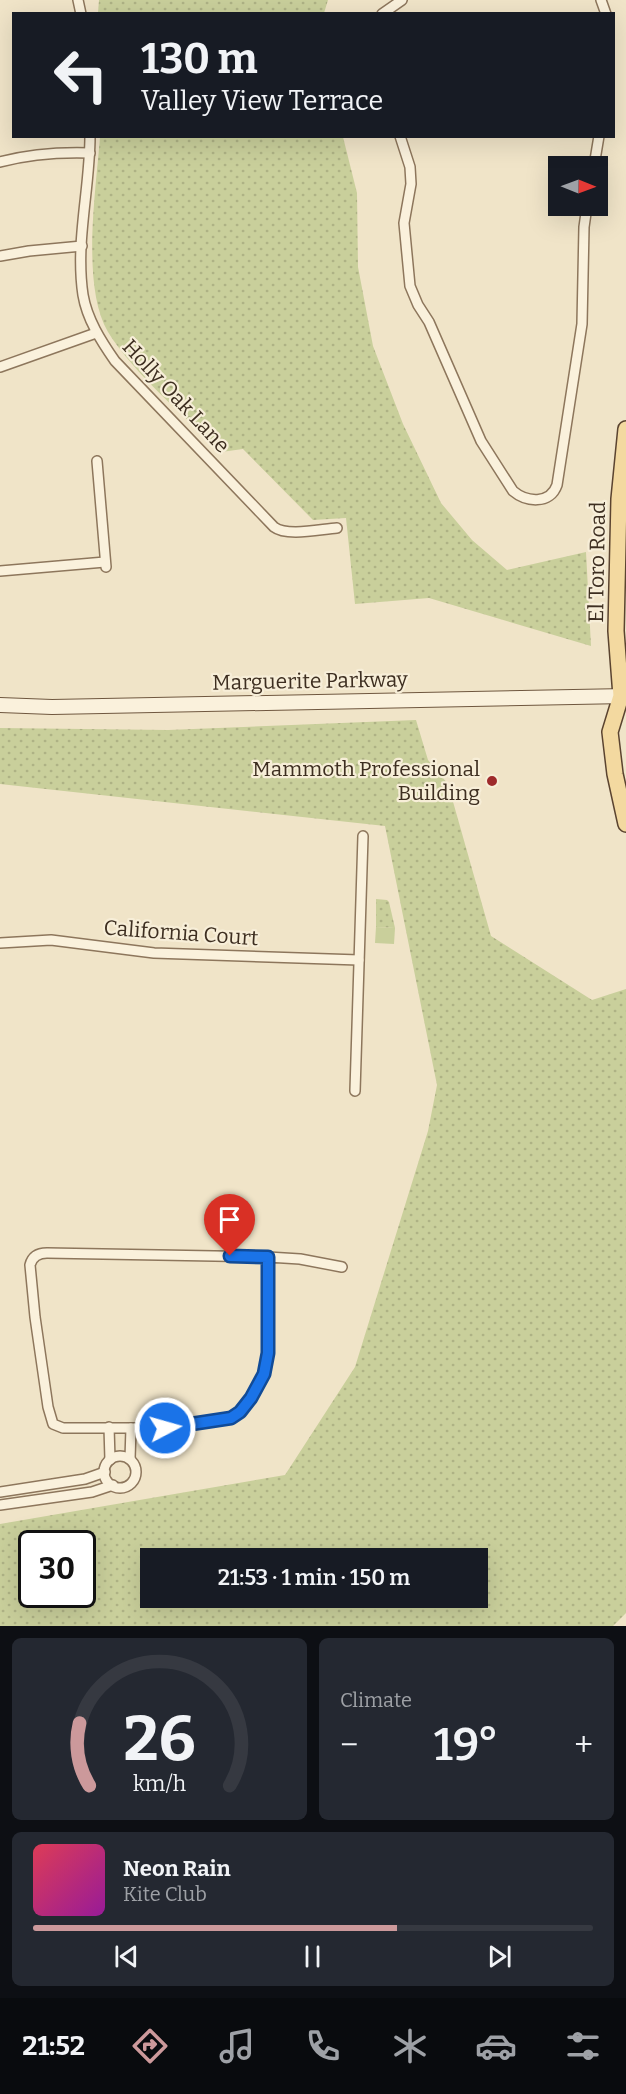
<!DOCTYPE html>
<meta charset="utf-8">
<style>
body{margin:0;font-family:Bitter,serif;background:#242831;color:#f1f3f6;height:100vh;display:flex;flex-direction:column;font-size:22px;white-space:nowrap}
*{box-sizing:border-box;margin:0}
p{font-size:20px;color:#9ea1a6}
.icon{flex:none;width:33px;height:33px;fill:none;stroke:currentColor;stroke-width:2;stroke-linecap:round;stroke-linejoin:round}
.map{position:relative;height:1626px;overflow:hidden}
.details{display:flex;flex-direction:column;gap:12px;padding:12px;background:#0d0f14;flex:1}
.details>*{flex:none}
.banner{position:absolute;left:12px;top:12px;width:603px;height:126px;border-radius:0px;box-shadow:0 6px 24px #0002;background:#171b24;color:#f1f3f6;overflow:hidden}
.needle{width:39px;rotate:91deg}
.fabs{position:absolute;left:548px;top:156px;display:grid;gap:12px}
.fabs a{display:grid;place-items:center;width:60px;height:60px;border-radius:0px;background:#171b24;box-shadow:0 6px 24px #0002;font-size:30px}
.speed{position:absolute;left:18px;top:1530px;display:flex;gap:12px;font-size:30px;font-weight:700;text-align:center}
.speed>*{display:grid;place-content:center;width:78px;height:78px;border-radius:50%;background:#171b24;box-shadow:0 6px 24px #0002;line-height:1}
.speed .limit{border:3px solid #111;border-radius:9px;background:#fff;color:#111}
.pin{position:absolute;display:grid;place-items:center;width:51px;height:51px;color:#fff;margin:-62px -26px;border-radius:50% 50% 50% 0;rotate:-45deg;box-shadow:0 0 6px #0007}
.pin .icon{rotate:45deg}
.me{position:absolute;width:66px;margin:-33px;rotate:84deg;stroke-linejoin:round;filter:drop-shadow(0 0 4px #0008)}
.turn{display:flex;align-items:center;gap:21px;height:126px;padding:0 30px;font-size:27px}
.turn .icon{width:78px;height:78px;stroke-width:2.5}
.turn b{display:block;font-size:42px;line-height:51px}
.big{font-size:45px;font-weight:600;line-height:1.1}
.details .widget{flex:1;display:flex;flex-direction:column;justify-content:center;gap:9px;min-width:0;padding:0 21px;border-radius:9px;background:#242831}
.details .dial{align-items:center;gap:0}
.dial svg{height:156px;overflow:visible;fill:none;stroke:#363941;stroke-width:7;stroke-linecap:round;text-anchor:middle}
.dial text{fill:#f1f3f6;stroke:none}
.song{display:flex;align-items:center;gap:18px}
.cover{width:72px;height:72px;border-radius:9px;background:linear-gradient(135deg,hsl(350 70% 55%),hsl(300 70% 35%))}
.played{height:6px;border-radius:3px;background:linear-gradient(90deg,#cc999b 65%,#363941 65%)}
.keys{display:flex;justify-content:space-around;direction:ltr}
.heat{display:flex;justify-content:space-between;align-items:center;font-size:33px;direction:ltr}
.details .tiles{flex:1;display:grid;gap:12px;grid-template-columns:1fr 1fr}
.widget:last-child{grid-column:span 2}
.trip{position:absolute;left:140px;top:1548px;width:348px;height:60px;border-radius:0px;background:#171b24;box-shadow:0 6px 24px #0002;font-weight:600;line-height:60px;text-align:center}
.dock{display:flex;height:96px;justify-content:space-around;align-items:center;background:#090b0e;color:#9ea1a6}
.dock .icon{width:42px;height:42px}
.dock .active{color:#cc999b}
.dock b{font-size:27px;color:#f1f3f6}
.map>svg:first-child{display:block}
.grass{fill:url(#grass-dots);fill-rule:evenodd}
.park{fill:#c9cf9b}
.lines{fill:none;stroke-linecap:round;stroke-linejoin:round}
.street-casing{stroke:#8d765c;stroke-width:12}
.secondary-casing{stroke:#6f573f;stroke-width:16}
.primary-casing{stroke:#5b4430;stroke-width:18}
.street{stroke:#faf1dc;stroke-width:9}
.secondary{stroke:#faf1dc;stroke-width:14}
.primary{stroke:#f3d9a0;stroke-width:15}
.route-casing{stroke:#114b97;stroke-width:15}
.route{stroke:#1a73e8;stroke-width:10}
.poi-dot{fill:#9e2a2b;stroke:#f7eed8;stroke-width:2}
.labels{text-anchor:middle;dominant-baseline:central;stroke-width:4.5;stroke-linejoin:round;paint-order:stroke}
.street-label{font-size:21px;fill:#3d2e20;stroke:#f7eed8}
.poi-label{font-size:21px;fill:#3d2e20;stroke:#f7eed8;text-anchor:end}
</style>
<div class="map">
<svg width="626" height="1626" viewBox="0 0 626 1626">
<defs>
<pattern id="grass-dots" width="8" height="8" patternUnits="userSpaceOnUse" patternTransform="scale(1.5)"><rect width="8" height="8" fill="#c9cf9b"/><path d="M2 2h.1M6 6h.1" fill="none" stroke="#aeb285" stroke-width="1.8" stroke-linecap="round"/></pattern>
</defs>
<rect width="100%" height="100%" fill="#f0e4c8"/>
<g class="grass">
<path d="M99,0h229l-4,13h-226z"/>
<path d="M100,137h243l14,56 1,74 15,79 30,78 38,79 31,37 35,30 79,-18 5,94 -162,-48 -74,6 -9,-86 -33,2 -70,-71 -22,3c-35,-35 -87,-78 -113,-120 -27,-46 -12,-142 -8,-195z"/>
<path d="M416,720l12,40 20,24 43,152 101,64 34,-11v624l-13,13h-613v-102l285,-49 70,-108 73,-236 9,-46 -52,-259 -385,-42v-56l168,2zM32,1544h50v50h-50zM150,1558h327v40h-327z"/>
<path d="M376,899l11,1 2,2 6,26 -19,-1z"/>
</g>
<path class="park" d="M376,927l19,1 -1,16 -19,-1z"/>
<g class="lines">
<defs>
<g id="street">
<path d="M78,0l3,14"/>
<path d="M601,0l5,14"/>
<path d="M382,14l20,-14"/>
<path d="M90,136c0,53 -15,106 -7,159 4,24 18,46 32,66l159,166c13,10 47,2 63,1"/>
<path d="M400,136l10,31 1,17 -7,39 6,63 8,19 11,17 52,119 32,50c13,11 37,14 44,-6l25,-161 2,-97 3,-21"/>
<path d="M0,162c30,-8 59,-10 90,-9"/>
<path d="M594,166l5,-30"/>
<path d="M0,256l29,-5 53,-5"/>
<path d="M0,367l96,-34"/>
<path d="M97,461l9,106"/>
<path d="M0,571l105,-9"/>
<path d="M0,943l51,-3 103,13 205,7"/>
<path d="M355,1091l8,-255"/>
<path d="M268,1257v96l-4,21 -5,11 -10,17 -9,10 -9,6 -66,10h-102l-10,-4 -5,-17 -13,-90 -5,-52c2,-8 8,-12 17,-12l221,4 32,2 42,8"/>
<path d="M109,1427l1,33"/>
<circle cx="120" cy="1472" r="16"/>
<path d="M130,1459l1,-31"/>
<path d="M0,1492l85,-13 20,-7"/>
<path d="M0,1505l92,-13 21,-7"/>
</g>
<path id="secondary" d="M0,705l52,2 574,-11"/>
<path id="primary" d="M626,429l-7,70 -3,132 5,65 -11,36 5,42 11,50"/>
</defs>
<use href="#street" class="street-casing"/>
<use href="#secondary" class="secondary-casing"/>
<use href="#primary" class="primary-casing"/>
<use href="#street" class="street"/>
<use href="#secondary" class="secondary"/>
<use href="#primary" class="primary"/>
</g>
<g class="lines">
<defs>
<path id="route" d="M165,1428l66,-10 9,-6 11,-14 13,-24 4,-21v-96l-38,-1"/>
</defs>
<use href="#route" class="route-casing"/>
<use href="#route" class="route"/>
</g>
<circle class="poi-dot" cx="492" cy="781" r="6"/>
<g class="labels">
<g class="street-label">
<text transform="translate(176 396) rotate(47)">Holly Oak Lane</text>
<text transform="translate(597 562) rotate(-89)">El Toro Road</text>
<text transform="translate(310 681) rotate(-1)">Marguerite Parkway</text>
<text transform="translate(181 933) rotate(4)">California Court</text>
</g>
<g class="poi-label">
<text x="480" y="769">Mammoth Professional<tspan x="480" dy="24">Building</tspan></text>
</g>
</g>
</svg>
<div class="fabs">
<a><svg class="needle" viewBox="-14 -14 28 28"><path d="M0-13l5 13h-10z" fill="#e53935"/><path d="M0 13l5-13h-10z" fill="#9ea1a6"/></svg></a>
</div>
<div class="speed"><div class="limit">30</div></div>
<div class="pin" style="left:230px;top:1256px;background:#d93025"><svg class="icon" aria-label="arrive" viewBox="0 0 24 24"><path d="M6 21V4h12l-3 4 3 4H6"/></svg></div>
<svg class="me" style="left:165px;top:1428px" viewBox="-20 -20 40 40"><circle r="17" fill="#1a73e8" stroke="#fff" stroke-width="3"/><path d="M0-11L8 9 0 5-8 9z" fill="#fff"/></svg>
<div class="trip">21:53 · 1 min · 150 m</div>
<div class="banner">
<div class="turn"><svg class="icon" aria-label="left" viewBox="0 0 24 24"><path d="M17 20v-9H6M10 6l-5 5 5 5"/></svg><div><b>130 m</b>Valley View Terrace</div></div>
</div>
</div>
<section class="details">
<div class="tiles">
<div class="widget dial"><svg viewBox="0 0 100 80">
<path d="M14 69A42 42 0 1 1 86 69"/>
<path d="M14 69A42 42 0 0 1 9 37" stroke="#cc999b"/>
<text x="50" y="56" font-size="32" font-weight="700">26</text>
<text x="50" y="72" font-size="11">km/h</text>
</svg></div>
<div class="widget"><p>Climate</p>
<div class="heat"><a>−</a><b class="big">19°</b><a>+</a></div>
</div>
<div class="widget">
<div class="song"><i class="cover"></i><div><b>Neon Rain</b><p>Kite Club</p></div></div>
<div class="played"></div>
<div class="keys"><svg class="icon" aria-label="previous" viewBox="0 0 24 24"><path d="M18 5L8 12l10 7zM5 5v14"/></svg><svg class="icon" aria-label="pause" viewBox="0 0 24 24"><path d="M8 5v14M16 5v14"/></svg><svg class="icon" aria-label="next" viewBox="0 0 24 24"><path d="M6 5l10 7-10 7zM19 5v14"/></svg></div>
</div>
</div>
</section>
<nav class="dock">
<b>21:52</b>
<svg class="icon active" aria-label="directions" viewBox="0 0 24 24"><path d="M12 3l9 9-9 9-9-9zM9 14v-3h6M13 9l2 2-2 2"/></svg>
<svg class="icon" aria-label="music" viewBox="0 0 24 24"><path d="M9 18V5l10-2v13"/><circle cx="6" cy="18" r="3"/><circle cx="16" cy="16" r="3"/></svg>
<svg class="icon" aria-label="phone" viewBox="0 0 24 24"><path d="M5 4h4l2 5-3 2q2 4 5 5l2-3 5 2v4C11 20 4 13 5 4z"/></svg>
<svg class="icon" aria-label="climate" viewBox="0 0 24 24"><path d="M12 3v18M4 7l16 10M4 17L20 7"/></svg>
<svg class="icon" aria-label="car" viewBox="0 0 24 24"><path d="M5 17H2v-5l4-1 3-4h7l3 4 3 1v5h-3M9 17h6M6 11h13"/><circle cx="7" cy="17" r="2"/><circle cx="17" cy="17" r="2"/></svg>
<svg class="icon" aria-label="filters" viewBox="0 0 24 24"><path d="M4 7h16M4 17h16"/><circle cx="9" cy="7" r="2"/><circle cx="15" cy="17" r="2"/></svg>
</nav>
